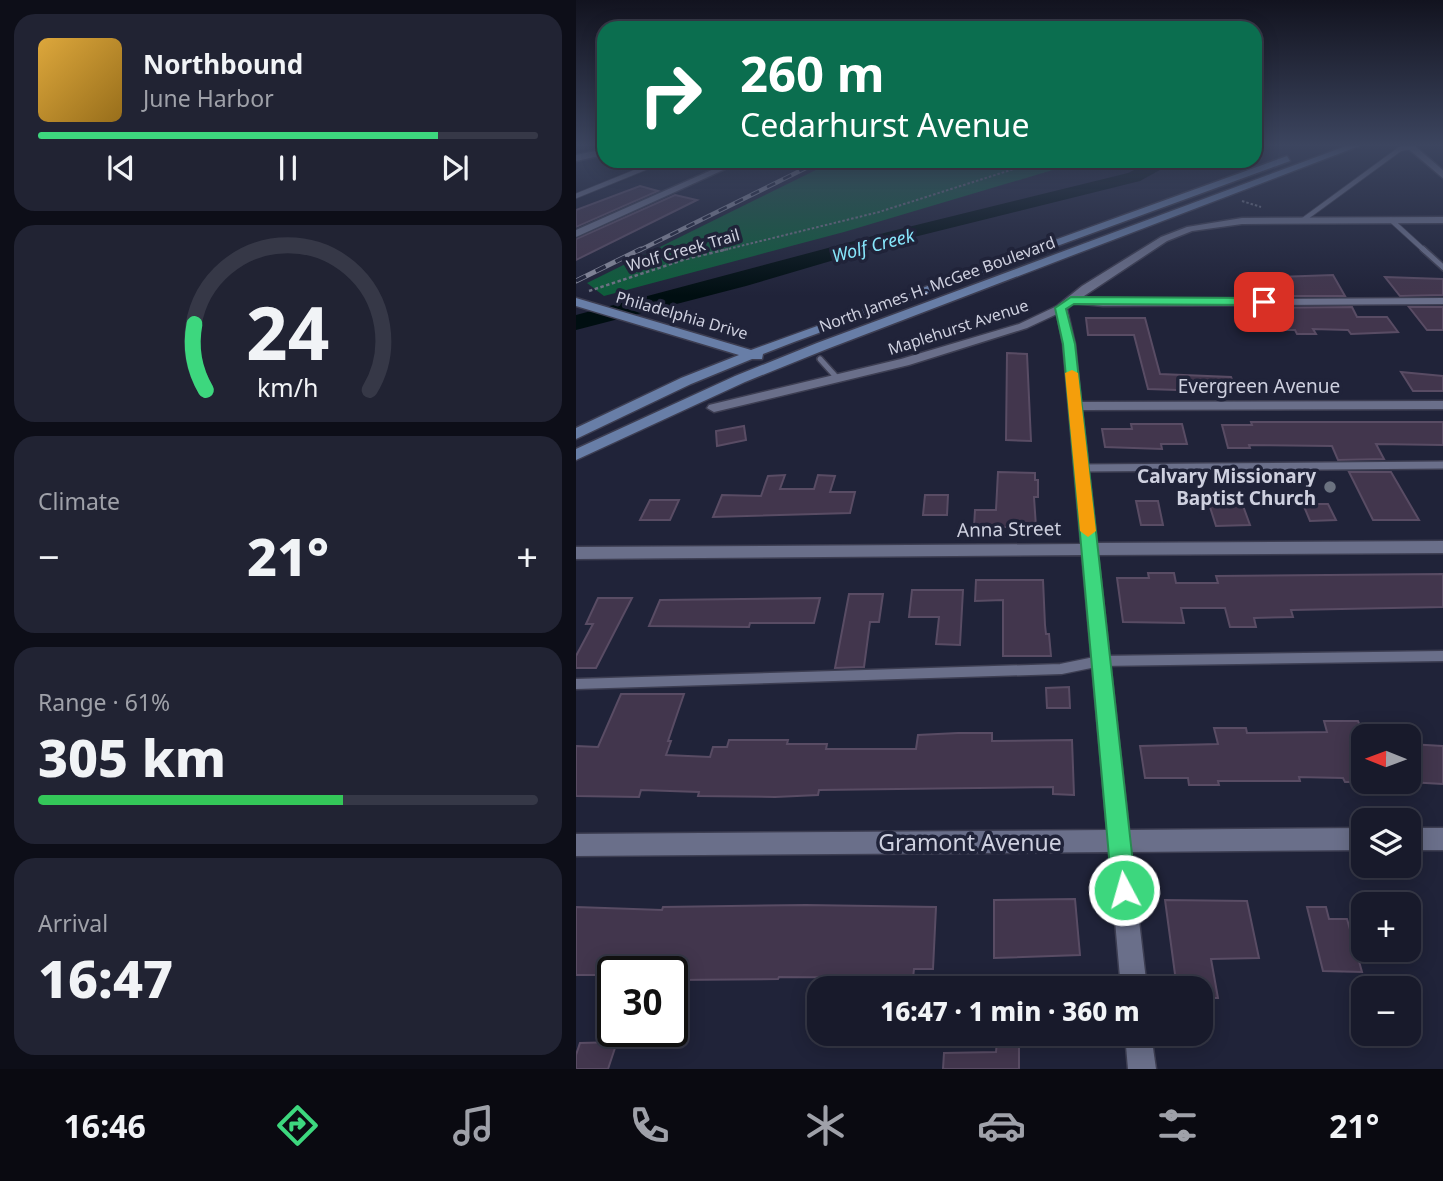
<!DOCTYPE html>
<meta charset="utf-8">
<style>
body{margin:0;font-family:"Noto Sans",sans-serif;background:#212333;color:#f1f3f6;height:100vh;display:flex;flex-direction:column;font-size:26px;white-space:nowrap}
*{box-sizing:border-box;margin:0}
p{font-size:23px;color:#9fa1a9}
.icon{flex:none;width:38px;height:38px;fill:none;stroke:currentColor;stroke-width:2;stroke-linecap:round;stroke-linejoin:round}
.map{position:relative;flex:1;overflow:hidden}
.side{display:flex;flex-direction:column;gap:14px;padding:14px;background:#0d0e18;width:576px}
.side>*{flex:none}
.hud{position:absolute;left:21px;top:21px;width:665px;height:147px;border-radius:21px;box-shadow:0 4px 18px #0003,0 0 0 2px #363847;background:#0b6e4f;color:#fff;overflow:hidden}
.needle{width:46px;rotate:271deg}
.tools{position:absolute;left:775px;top:724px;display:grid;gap:14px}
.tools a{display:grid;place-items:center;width:70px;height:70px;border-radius:14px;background:#181a2b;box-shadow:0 4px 18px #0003,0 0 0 2px #363847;font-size:35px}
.speed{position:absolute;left:21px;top:956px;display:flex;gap:14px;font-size:35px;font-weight:700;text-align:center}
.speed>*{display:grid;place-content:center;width:91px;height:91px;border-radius:50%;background:#181a2b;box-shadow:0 4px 18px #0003,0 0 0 2px #363847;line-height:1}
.speed .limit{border:4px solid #111;border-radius:10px;background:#fff;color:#111}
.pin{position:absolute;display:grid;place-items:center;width:60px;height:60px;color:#fff;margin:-30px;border-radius:14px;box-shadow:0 4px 10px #0006}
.me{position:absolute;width:77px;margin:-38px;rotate:354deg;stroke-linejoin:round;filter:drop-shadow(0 0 5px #0008)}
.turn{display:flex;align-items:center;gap:24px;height:147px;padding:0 28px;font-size:32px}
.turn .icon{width:91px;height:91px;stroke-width:2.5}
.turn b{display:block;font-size:49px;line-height:60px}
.big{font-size:52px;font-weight:800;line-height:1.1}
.side .widget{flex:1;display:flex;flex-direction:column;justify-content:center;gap:10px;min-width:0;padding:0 24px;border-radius:21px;background:#212333}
.side .dial{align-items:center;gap:0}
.dial svg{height:182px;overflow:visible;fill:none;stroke:#363847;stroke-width:7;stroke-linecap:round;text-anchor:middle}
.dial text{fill:#f1f3f6;stroke:none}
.song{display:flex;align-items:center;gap:21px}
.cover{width:84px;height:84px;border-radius:10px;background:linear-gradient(135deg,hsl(40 70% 55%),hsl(40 70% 35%))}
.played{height:7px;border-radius:4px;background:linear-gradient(90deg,#3dd77e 80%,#363847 80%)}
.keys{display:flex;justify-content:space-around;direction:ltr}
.heat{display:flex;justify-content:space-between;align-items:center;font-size:38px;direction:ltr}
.charge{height:10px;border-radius:5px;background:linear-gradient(90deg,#34c759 61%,#363847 0)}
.trip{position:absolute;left:231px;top:976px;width:406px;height:70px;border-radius:21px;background:#181a2b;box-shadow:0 4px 18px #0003,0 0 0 2px #363847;font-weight:800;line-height:70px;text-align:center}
.tab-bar{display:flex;height:112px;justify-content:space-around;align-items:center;background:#0a0a11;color:#9fa1a9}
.tab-bar .icon{width:49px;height:49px}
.tab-bar .on{color:#3dd77e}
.tab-bar b{font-size:32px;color:#f1f3f6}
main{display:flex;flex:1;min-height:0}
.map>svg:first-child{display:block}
.green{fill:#0e5d3b}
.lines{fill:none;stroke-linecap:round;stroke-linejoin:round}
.river{fill:#000e11;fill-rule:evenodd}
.building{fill:#42364d;stroke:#594c64;stroke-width:2}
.service-far3-casing{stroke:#3d3e52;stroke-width:6}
.service-far2-casing{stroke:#3d3e52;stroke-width:8}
.service-far1-casing{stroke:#3d3e52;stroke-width:10}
.service-casing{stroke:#3d3e52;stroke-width:13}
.minor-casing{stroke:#3d3e52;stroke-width:3}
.tertiary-casing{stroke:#3d3e52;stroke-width:3}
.secondary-casing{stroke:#3d3e52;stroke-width:3}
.path-far1{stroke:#717486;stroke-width:2;stroke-dasharray:2.5 2;stroke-linecap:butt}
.path{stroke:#717486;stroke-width:2.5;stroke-dasharray:3.5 2.5;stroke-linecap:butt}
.service-far3{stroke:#6a6f8a;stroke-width:4.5}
.service-far2{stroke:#6a6f8a;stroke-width:5}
.service-far1{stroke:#6a6f8a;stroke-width:7}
.service{stroke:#6a6f8a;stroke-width:10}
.minor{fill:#6a6f8a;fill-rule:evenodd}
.tertiary{fill:#6a6f8a;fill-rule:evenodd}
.secondary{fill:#687ea7;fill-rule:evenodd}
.rail-far1-casing{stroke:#8a8c9e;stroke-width:4.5}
.rail-casing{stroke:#8a8c9e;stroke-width:5}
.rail-far1{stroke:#202339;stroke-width:2.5;stroke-dasharray:9;stroke-linecap:butt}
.rail{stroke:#202339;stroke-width:3.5;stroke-dasharray:11;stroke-linecap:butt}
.route{fill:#3dd77e;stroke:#288c52;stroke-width:2}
.slow{fill:#f59e0b}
.worship-dot{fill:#6b7280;stroke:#202339;stroke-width:2.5}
.labels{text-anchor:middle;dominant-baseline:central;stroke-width:7;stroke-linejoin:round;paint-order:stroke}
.far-street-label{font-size:16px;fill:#ced0df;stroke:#202339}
.far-water-label{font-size:18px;font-style:italic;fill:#87e7fc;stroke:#202339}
.street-label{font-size:19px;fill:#ced0df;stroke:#202339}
.poi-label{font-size:19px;font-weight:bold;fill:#ced0df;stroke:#202339;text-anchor:end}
.near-street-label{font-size:23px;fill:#ced0df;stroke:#202339}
</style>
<main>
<section class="side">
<div class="widget">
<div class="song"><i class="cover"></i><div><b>Northbound</b><p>June Harbor</p></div></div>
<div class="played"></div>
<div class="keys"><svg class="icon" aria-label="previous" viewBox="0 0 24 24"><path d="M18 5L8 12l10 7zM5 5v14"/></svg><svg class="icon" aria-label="pause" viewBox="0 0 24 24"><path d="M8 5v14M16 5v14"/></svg><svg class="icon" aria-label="next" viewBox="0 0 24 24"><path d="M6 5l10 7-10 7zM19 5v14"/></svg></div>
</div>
<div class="widget dial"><svg viewBox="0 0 100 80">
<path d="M14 69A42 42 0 1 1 86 69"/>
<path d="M14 69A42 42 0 0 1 9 40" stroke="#3dd77e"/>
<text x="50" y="56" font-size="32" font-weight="700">24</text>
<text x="50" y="72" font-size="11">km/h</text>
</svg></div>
<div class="widget"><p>Climate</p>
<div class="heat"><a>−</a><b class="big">21°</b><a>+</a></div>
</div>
<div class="widget"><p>Range · 61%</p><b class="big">305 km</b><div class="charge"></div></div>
<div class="widget"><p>Arrival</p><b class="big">16:47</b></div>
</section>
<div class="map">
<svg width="868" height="1069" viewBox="0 0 868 1069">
<rect width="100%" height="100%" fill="#202339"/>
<path class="green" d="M258,161h249l-239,71 -240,64 -17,-13z"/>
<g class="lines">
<path class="river" d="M577,161h23l-36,20 -238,59 -156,46 -170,44v-15l312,-83 240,-59z"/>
</g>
<g class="building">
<path d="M64,186l18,5 -82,36v-17z"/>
<path d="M99,195l22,5 -121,60v-21z"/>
<path d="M757,275l12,21h-92l-7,-18z"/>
<path d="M809,277l58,2v16l-43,1z"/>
<path d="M776,307l5,10h30l11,15 -47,2 -3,-4 -35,-1 3,5h-19l-2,-4h-26l1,-6 -6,-3 -6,-13z"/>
<path d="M833,307h34v23h-16z"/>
<path d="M510,318h59l15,56 71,3 6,15 -89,-3 -14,-54h-46z"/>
<path d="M431,353l20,1 4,87 -25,-1z"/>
<path d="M825,372l42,4v15h-30z"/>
<path d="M675,422h192v23l-67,-1 8,15 -46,1 -6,-14 -83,-1 1,3h-22l-6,-23h30z"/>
<path d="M555,424h51l5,20h-26l1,5 -57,-2 -3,-18h30z"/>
<path d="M168,426l2,14 -29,6 -1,-15z"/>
<path d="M422,472l37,1v7h3v17h-4l2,30h-62l1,-17h21z"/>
<path d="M773,472h42l28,48h-46z"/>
<path d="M209,475l-5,14h34l4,-14 17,1 -5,16h25l-5,21 -137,4 9,-22 39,1 7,-20z"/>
<path d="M349,495h23l-1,20h-24z"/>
<path d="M74,500h29l-9,20h-30z"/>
<path d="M560,501h22l5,24h-22z"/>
<path d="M666,503l8,22 -34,1 -7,-22z"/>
<path d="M727,504h25l8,16 -26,1z"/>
<path d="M572,573h26l2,10h42l-2,-7 227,-2v33l-152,3 2,7 -39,1 2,9h-26l-5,-19h-44l3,15 -61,-1 -6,-44h32z"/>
<path d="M400,580h67l2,45 1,9h3l2,22h-48v-56l-28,1z"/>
<path d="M336,590h51l-3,55 -24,-1 3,-27h-30z"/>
<path d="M273,594h34l-4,28h-9l-6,45 -29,1z"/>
<path d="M22,598h34l-36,70h-20v-12l17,-32h-7z"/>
<path d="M244,598l-6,25h-64l-1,4 -100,-1 11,-26z"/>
<path d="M493,687l1,21h-23l-1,-20z"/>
<path d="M45,694h63l-16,47h3l-5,14 44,2 3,-10h14l2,-7h59l-1,4h40l-1,5h90l2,-14 40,-2h34v8l80,-1 2,55 -21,-1v-7l-234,3 -1,5 -43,2 -77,-1 1,-4 -58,-2 -2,7 -63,-1v-50l22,1z"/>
<path d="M748,721h34l6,14v47h-19l-2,-4 -44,-1 1,4h-82l1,4h-30l-1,-7h-43l-5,-32 78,-2 -4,-16h32l1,5 80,-1z"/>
<path d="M833,744l34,2v38l-34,-2z"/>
<path d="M499,899l5,56 -86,3v-58z"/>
<path d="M589,900l82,1 12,57 -48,1 7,39h-17v-9h-24z"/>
<path d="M230,905l130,2 -3,62h-19l-1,9 -134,-1 -1,2 -106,1v-9h-59v4h-37v-68l86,3 1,-3z"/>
<path d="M731,907h19l3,12h18l15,53 -39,-1z"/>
<path d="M421,1041l22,1v27h-76l1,-16 52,-1z"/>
<path d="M41,1042l-9,27h-32v-14l4,-12z"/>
</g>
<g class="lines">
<defs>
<g id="service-far3">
<path d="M0,196l86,-35"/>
<path d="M727,220l97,-71 10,-2"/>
<path d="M815,220l34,31"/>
</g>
<g id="service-far2">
<path d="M847,249l21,19"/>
<path d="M244,359l18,20"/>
</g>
<path id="service-far1" d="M506,468l362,-3"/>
<path id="service" d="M0,684l485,-15 39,-8 344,-5"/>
<g id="minor">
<path d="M868,217v6l-202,1 -50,7 -25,10 -86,57 22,2 341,-2v6l-341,2 -30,-3 -6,6 8,35 6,58 363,-1v8l-362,1 15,133 347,-2v12l-346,2 31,275 235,-2v22l-233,2 16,137h-26l-12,-137 -533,4v-22l531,-4 -25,-275 -506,4v-12l505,-3 -18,-200 -6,-30 -30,14 -118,37 -195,47 -7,-4 2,-3 192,-46 118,-35 38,-18 25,-20 79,-49 26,-10 55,-9z"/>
<rect x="833" y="828" width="35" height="22"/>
<path d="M549,1034h26l5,35h-28z"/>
</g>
<g id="tertiary">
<path d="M829,146h10l29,25v8z"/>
<path d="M28,149v6l-28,6v-6z"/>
<path d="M156,161h11l-167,76v-7z"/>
</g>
<g id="secondary">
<path d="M770,146h13l-532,203 -82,33 -169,78v-11l159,-73 82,-33z"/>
<path d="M828,146h10v1l-4,2z"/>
<path d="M711,156l3,5 -496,181 -31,12 -1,5h-10l-61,25 -115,55v-11l105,-50 58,-23 -163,-49v-8l175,52z"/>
</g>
</defs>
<use href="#service-far3" class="service-far3-casing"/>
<use href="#service-far2" class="service-far2-casing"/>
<use href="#service-far1" class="service-far1-casing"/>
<use href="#service" class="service-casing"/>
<use href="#minor" class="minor-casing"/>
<use href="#tertiary" class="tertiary-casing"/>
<use href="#secondary" class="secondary-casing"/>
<g class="path-far1">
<path d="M666,201l19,6"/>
<path d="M144,251l159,-39 160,-51"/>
</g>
<path class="path" d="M13,291l97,-32 42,-10"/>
<use href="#service-far3" class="service-far3"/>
<use href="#service-far2" class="service-far2"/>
<use href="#service-far1" class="service-far1"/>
<use href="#service" class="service"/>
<use href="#minor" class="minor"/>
<use href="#tertiary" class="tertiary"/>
<use href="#secondary" class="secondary"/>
<defs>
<path id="rail-far1" d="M62,251l182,-90"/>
<path id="rail" d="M0,281l65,-32"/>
</defs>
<use href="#rail-far1" class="rail-far1-casing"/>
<use href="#rail" class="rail-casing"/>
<use href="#rail-far1" class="rail-far1"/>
<use href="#rail" class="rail"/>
</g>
<linearGradient id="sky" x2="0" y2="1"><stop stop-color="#12131f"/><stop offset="0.49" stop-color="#3c455f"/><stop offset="1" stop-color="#3c455f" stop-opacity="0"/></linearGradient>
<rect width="868" height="296" fill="url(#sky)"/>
<path class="route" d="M495,297l193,1 6,4 -6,3 -190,-1 -8,5 9,35 61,546 -4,9 -8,3 -9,-3 -3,-9 -49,-546 -8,-36z"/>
<path class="slow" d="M496,370l6,3 18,158 -8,6 -8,-6 -15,-158z"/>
<circle class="worship-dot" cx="754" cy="487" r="7"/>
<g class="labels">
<g class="far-street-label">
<text transform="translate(107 250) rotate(-16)">Wolf Creek Trail</text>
<text transform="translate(361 284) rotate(-20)">North James H. McGee Boulevard</text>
<text transform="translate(106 315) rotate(16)">Philadelphia Drive</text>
<text transform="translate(382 327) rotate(-18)">Maplehurst Avenue</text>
</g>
<g class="far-water-label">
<text transform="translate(297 245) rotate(-15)">Wolf Creek</text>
</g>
<g class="street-label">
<text x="683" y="386">Evergreen Avenue</text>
<text transform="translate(433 529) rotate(-1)">Anna Street</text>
</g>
<g class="poi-label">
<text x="740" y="476">Calvary Missionary<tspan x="740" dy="22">Baptist Church</tspan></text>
</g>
<g class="near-street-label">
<text x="394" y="842">Gramont Avenue</text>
</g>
</g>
</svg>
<div class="tools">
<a><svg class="needle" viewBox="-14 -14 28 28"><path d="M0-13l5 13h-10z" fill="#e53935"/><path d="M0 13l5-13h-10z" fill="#9fa1a9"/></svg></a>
<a><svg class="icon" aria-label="layers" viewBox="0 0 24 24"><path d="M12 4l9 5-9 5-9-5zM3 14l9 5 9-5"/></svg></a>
<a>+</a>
<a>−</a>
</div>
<div class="speed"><div class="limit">30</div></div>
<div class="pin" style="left:688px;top:302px;background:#d93025"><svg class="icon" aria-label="arrive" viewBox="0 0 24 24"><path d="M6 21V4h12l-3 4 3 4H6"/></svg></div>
<svg class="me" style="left:548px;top:890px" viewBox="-20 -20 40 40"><circle r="17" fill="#3dd77e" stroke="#fff" stroke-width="3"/><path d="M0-11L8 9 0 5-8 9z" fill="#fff"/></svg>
<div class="trip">16:47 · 1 min · 360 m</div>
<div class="hud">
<div class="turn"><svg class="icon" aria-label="right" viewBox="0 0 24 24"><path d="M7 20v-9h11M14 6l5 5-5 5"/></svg><div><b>260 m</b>Cedarhurst Avenue</div></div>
</div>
</div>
</main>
<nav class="tab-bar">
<b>16:46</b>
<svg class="icon on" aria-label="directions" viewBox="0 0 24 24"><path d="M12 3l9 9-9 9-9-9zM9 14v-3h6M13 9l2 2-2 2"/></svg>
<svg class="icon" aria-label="music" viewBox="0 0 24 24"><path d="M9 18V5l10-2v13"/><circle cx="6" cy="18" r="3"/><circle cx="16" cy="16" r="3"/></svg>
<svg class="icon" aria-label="phone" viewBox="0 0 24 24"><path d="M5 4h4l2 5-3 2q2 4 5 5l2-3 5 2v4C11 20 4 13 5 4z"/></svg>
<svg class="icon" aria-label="climate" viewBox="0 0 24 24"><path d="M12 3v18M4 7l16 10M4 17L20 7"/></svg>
<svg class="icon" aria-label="car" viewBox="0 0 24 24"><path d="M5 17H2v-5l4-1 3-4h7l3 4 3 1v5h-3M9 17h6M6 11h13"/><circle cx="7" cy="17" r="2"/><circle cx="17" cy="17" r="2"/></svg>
<svg class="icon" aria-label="filters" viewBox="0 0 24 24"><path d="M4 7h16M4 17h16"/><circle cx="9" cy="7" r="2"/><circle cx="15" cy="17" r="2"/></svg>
<b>21°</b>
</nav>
